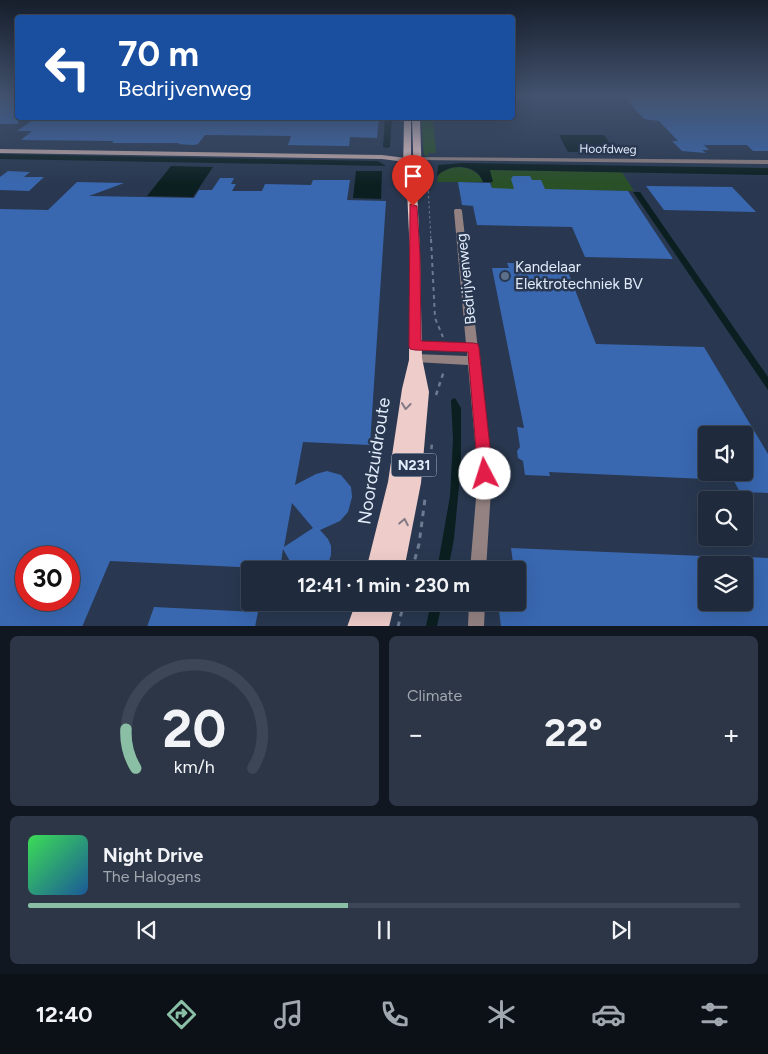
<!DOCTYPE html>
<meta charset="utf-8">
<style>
body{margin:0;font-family:Figtree,sans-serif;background:#2c3647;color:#f1f3f6;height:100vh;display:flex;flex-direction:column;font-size:19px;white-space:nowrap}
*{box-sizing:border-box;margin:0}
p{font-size:16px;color:#a1a7af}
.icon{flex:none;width:28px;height:28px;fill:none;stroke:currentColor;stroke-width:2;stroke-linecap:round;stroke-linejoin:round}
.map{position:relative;height:626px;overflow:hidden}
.drawer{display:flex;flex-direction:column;gap:10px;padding:10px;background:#111721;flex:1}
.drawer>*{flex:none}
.guide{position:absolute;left:15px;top:15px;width:500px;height:105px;border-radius:5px;box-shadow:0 5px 20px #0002,0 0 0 1px #3c4656;background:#1a4fa0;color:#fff;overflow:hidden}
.buttons{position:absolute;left:698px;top:426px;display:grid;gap:10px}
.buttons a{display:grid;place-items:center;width:55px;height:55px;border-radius:5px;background:#1f2a3c;box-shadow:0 5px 20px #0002,0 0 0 1px #3c4656;font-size:25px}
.speed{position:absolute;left:15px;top:546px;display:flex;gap:10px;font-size:25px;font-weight:700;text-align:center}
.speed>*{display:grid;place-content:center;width:65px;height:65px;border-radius:50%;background:#1f2a3c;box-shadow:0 5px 20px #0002,0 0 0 1px #3c4656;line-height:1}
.speed .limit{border:8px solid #d22;background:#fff;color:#111}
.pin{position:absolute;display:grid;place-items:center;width:42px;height:42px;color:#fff;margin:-51px -21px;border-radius:50% 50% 50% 0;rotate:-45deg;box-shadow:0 0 5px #0007}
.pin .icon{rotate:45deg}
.me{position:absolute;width:55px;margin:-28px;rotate:355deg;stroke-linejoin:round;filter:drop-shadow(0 0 4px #0008)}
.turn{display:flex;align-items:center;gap:18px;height:105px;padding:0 20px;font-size:22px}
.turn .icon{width:65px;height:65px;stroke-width:2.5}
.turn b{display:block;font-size:35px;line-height:42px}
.big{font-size:38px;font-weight:700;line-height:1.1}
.drawer .tile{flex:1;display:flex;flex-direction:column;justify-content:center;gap:8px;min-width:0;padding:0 18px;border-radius:8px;background:#2c3647}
.drawer .dial{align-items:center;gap:0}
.dial svg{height:130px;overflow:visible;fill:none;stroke:#3c4656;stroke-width:7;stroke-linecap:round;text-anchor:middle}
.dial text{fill:#f1f3f6;stroke:none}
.song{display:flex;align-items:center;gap:15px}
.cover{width:60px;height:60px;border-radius:8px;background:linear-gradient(135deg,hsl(130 70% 55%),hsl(210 70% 35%))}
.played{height:5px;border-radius:2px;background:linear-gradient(90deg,#8abfa5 45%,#3c4656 45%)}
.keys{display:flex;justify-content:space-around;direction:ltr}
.heat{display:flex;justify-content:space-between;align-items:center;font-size:28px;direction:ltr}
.drawer .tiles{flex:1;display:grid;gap:10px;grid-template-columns:1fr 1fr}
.tile:last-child{grid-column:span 2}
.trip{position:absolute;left:241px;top:561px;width:285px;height:50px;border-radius:5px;background:#1f2a3c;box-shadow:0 5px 20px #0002,0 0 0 1px #3c4656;font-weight:700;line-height:50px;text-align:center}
.menu{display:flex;height:80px;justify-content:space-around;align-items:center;background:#0c1118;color:#a1a7af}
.menu .icon{width:35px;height:35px}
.menu .selected{color:#8abfa5}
.menu b{font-size:22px;color:#f1f3f6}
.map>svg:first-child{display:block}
.green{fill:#295026}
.water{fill:#0b1f20}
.building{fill:#3968b1;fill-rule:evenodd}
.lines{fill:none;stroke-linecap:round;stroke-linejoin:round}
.path-far3{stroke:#6d7a8f;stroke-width:1;stroke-dasharray:2.5 2.5;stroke-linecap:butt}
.path-far2{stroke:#6d7a8f;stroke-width:2;stroke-dasharray:4 4;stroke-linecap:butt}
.path-far1{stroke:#6d7a8f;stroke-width:2.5;stroke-dasharray:4.5 4.5;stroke-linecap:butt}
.path{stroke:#6d7a8f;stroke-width:3;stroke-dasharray:5.5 5.5;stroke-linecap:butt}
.minor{fill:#938281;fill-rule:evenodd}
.tertiary{fill:#938281;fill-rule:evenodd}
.secondary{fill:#c7aca9;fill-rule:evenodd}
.primary{fill:#eeccc9;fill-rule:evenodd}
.oneway{stroke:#827b86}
.route{fill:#e11d48;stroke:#92132f}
.service-dot{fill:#5c6f8a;stroke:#293850;stroke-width:2}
.labels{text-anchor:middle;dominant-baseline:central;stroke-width:5;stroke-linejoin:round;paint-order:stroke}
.far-street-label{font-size:12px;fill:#e2ecfb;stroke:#293850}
.shield{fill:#293850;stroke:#aab6c8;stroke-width:1}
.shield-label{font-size:14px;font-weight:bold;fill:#e2ecfb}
.poi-label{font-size:15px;fill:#e2ecfb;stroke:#293850;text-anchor:start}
.street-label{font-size:15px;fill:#e2ecfb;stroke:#293850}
.near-street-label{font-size:18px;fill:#e2ecfb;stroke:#293850}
</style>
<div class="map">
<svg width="768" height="627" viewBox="0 0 768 627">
<rect width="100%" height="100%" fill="#293850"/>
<g class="green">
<path d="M421,118h12l3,35h-8v3l-4,-1z"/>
<path d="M454,167c12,0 24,2 29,15h-46l2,-9z"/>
<path d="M489,170l133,2 12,19 -142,-2z"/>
</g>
<g class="water">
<path d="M385,118h7l-2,29 -3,1 -4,-1z"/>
<path d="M559,135h45l12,17h-48z"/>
<path d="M0,154l378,7 8,5 -386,-7z"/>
<path d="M462,163l306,5v7l-278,-5 3,12h-10c-6,-19 -34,-19 -46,-6l1,-11z"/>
<path d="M171,166l42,1 -20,30 -46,-1z"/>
<path d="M356,171h26l-1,28 -28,-1z"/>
<path d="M633,192h7l128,185v13z"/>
<path d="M455,398l6,10v57l-7,74 -6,31h-11l13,-74 3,-57 -2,-39z"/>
<path d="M431,603h11l-5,23h-11z"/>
</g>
<g class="building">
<rect x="0" y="97" width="18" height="27"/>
<path d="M624,97h144v54h-15l-6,-6h-43l5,5h-7l4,3 -24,-2 -10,-10h6l-19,-20 -15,-2z"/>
<path d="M36,118h343l-2,20 -27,-1 -1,9 -61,-1 3,-9 -86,-1 -7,9 -4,1 -16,-1 2,-1h-68l2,-2 -93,-1 11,-9h-15z"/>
<path d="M8,171l22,1 -6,5h20l-15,14 -29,-1v-13z"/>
<path d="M513,176h17l2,4h9l4,9 83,2 45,68 -88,-2 -13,-30 -95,-2 -4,-19 -11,-1 -4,-23 32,1 2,5 22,1 -3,-10z"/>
<path d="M220,178h14l-3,6h5l-4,7h30l3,-7 46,1 2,-5h37l-3,20 39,1 -16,244 -67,-3 -8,43 21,-11 11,-3 14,4 10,12 1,10 -4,15 -8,9 -20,9 8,9 3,7v9l-3,9 -5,6h-28l-12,-21 -3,20 -170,-8 -28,66h-82v-418l48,1 29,-28 47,1 -35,13 105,2 5,-8h13zM292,503l21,25 -29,19zM26,558h43v42h-43z"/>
<path d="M646,186l86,1 24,25 -92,-2z"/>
<path d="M507,263l58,1 31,80 108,3 64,107v39l-28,-1 -11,-20h15v-37h-38v44l-157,-7 1,4 -25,-1 -2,-14 -5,-3 -1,-7 3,-4 -3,-20 7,1 -32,-160h17z"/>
<path d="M511,548l216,9v8h-21v37h38v-45l24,1v69h-267l-3,-25h20v-32h-4z"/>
<path d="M154,607l104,5 -3,15h-108z"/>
</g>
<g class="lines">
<path class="path-far3" d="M428,186l3,54"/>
<path class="path-far2" d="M431,239l4,79 8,19"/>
<g class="path-far1">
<path d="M436,395l8,-24"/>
<path d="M430,467l2,-25"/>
</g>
<g class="path">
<path d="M429,472l1,-6"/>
<path d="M412,570l7,-26 6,-45"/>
<path d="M398,627l6,-25"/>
</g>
<g class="minor">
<path d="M455,209h6l1,2 17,147 2,3 -2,3 13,110 -6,96h-16l8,-96 -10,-109 -53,-3 -4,-1 -1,-3 1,-3 4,-1 52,2v-4l-52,-2 -4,-1 -1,-3 1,-3 4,-1 51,2 -12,-133z"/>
<path d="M469,602h16l-1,25h-16z"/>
</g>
<path class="tertiary" d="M416,157l352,3v4l-350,-4 -2,-1z"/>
<path class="secondary" d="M0,149l382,6 24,3 12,-2 3,2 -15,4 -24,-3 -382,-6z"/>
<g class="primary">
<path d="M404,118h7v57l3,6 -2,-63h8l2,64 -5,7 3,67 2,102 7,34 -8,91 -17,87h-38l22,-88 14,-93 7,-29 1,-104 -3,-67 -4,-14z"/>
<path d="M356,602h39l-6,25h-42z"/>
</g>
</g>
<defs><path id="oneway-chevron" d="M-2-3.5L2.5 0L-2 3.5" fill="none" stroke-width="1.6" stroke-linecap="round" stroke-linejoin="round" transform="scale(1.25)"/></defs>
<g class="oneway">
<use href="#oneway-chevron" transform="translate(406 406) rotate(96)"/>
<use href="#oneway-chevron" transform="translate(404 522) rotate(-79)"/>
</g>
<linearGradient id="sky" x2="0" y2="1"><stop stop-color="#171f2c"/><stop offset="0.52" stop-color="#43536f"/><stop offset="1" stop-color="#43536f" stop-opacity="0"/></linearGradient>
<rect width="768" height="185" fill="url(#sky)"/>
<path class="route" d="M410,204l7,2 3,50 1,85 52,2 5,1 1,4 14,126 -2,5 -6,2 -5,-2 -2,-5 -10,-122 -53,-2 -5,-1 -1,-3z"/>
<circle class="service-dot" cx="505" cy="276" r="5"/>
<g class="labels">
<g class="far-street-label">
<text transform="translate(608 149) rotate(1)">Hoofdweg</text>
</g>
<rect class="shield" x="391.5" y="453.5" width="45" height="23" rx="4"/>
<g class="shield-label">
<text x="414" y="465">N231</text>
</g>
<g class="poi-label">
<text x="515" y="267">Kandelaar<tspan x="515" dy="17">Elektrotechniek BV</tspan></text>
</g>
<g class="street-label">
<text transform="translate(466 279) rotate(-96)">Bedrijvenweg</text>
</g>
<g class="near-street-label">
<text transform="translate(374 461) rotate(-81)">Noordzuidroute</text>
</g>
</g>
</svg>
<div class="buttons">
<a><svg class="icon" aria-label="sound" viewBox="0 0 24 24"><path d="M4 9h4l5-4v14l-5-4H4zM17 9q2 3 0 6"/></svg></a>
<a><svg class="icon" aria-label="search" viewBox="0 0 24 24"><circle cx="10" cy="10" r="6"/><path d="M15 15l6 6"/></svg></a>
<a><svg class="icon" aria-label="layers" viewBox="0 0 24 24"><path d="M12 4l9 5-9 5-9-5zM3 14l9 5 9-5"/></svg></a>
</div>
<div class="speed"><div class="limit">30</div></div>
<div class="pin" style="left:413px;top:206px;background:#d93025"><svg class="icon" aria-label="arrive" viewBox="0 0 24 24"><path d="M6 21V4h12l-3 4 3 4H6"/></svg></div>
<svg class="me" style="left:485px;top:474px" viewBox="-20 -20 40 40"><circle r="19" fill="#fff"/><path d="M0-13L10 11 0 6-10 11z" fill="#e11d48"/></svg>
<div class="trip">12:41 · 1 min · 230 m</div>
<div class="guide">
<div class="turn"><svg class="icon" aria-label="left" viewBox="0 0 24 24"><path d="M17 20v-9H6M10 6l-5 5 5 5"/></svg><div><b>70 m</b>Bedrijvenweg</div></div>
</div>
</div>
<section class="drawer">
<div class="tiles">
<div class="tile dial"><svg viewBox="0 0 100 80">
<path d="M14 69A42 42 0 1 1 86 69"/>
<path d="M14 69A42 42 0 0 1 8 45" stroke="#8abfa5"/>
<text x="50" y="56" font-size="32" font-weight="700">20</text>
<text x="50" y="72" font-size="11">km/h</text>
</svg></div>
<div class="tile"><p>Climate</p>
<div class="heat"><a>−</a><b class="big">22°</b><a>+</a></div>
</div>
<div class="tile">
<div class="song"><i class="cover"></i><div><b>Night Drive</b><p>The Halogens</p></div></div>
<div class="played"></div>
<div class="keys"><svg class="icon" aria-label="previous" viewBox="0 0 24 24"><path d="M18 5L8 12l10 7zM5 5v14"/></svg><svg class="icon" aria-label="pause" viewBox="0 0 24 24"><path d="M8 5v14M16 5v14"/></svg><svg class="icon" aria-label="next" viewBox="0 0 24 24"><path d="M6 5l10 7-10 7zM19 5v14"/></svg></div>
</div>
</div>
</section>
<nav class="menu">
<b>12:40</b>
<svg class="icon selected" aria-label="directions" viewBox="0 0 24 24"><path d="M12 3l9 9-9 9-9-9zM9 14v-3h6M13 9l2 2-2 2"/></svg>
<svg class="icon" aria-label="music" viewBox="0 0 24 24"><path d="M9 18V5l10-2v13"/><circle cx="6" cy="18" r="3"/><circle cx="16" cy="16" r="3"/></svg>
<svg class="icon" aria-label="phone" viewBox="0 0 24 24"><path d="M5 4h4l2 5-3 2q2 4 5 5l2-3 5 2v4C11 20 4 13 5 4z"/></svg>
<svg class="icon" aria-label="climate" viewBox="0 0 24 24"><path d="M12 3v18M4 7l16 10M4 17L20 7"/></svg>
<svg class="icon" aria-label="car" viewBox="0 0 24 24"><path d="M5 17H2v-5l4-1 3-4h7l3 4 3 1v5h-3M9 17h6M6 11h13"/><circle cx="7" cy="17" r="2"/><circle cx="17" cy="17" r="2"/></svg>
<svg class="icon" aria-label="filters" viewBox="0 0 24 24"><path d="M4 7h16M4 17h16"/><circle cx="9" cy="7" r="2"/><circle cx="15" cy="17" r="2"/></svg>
</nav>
